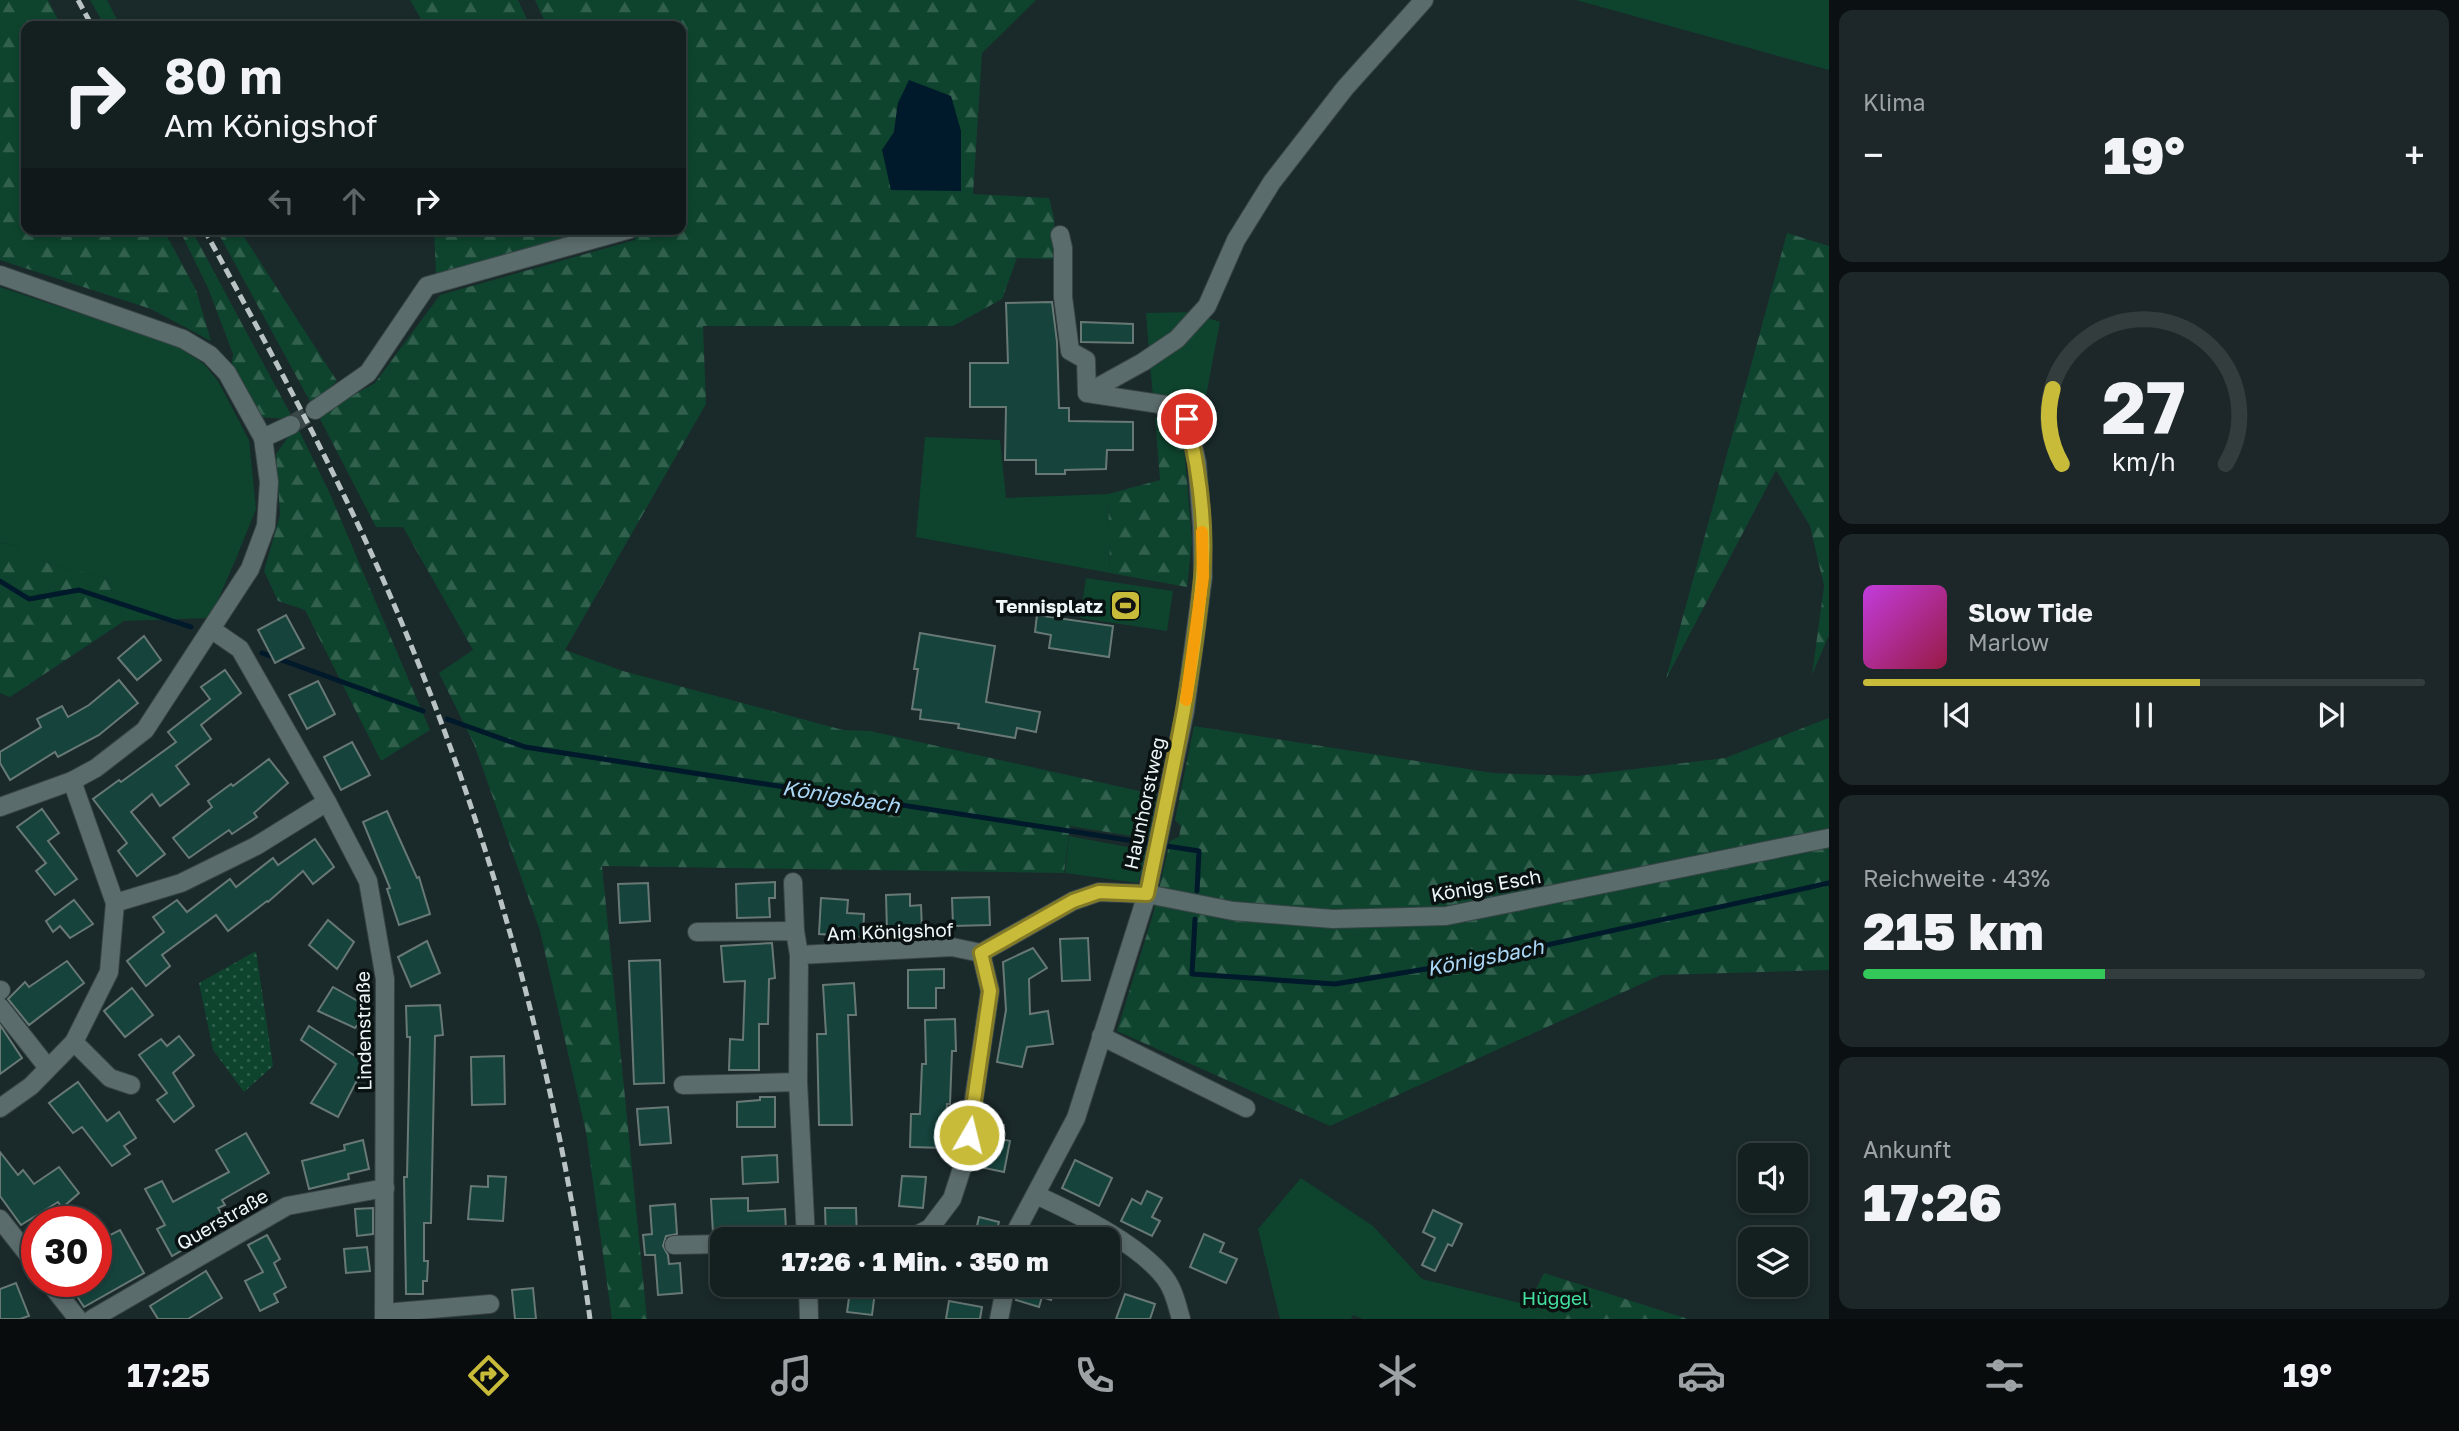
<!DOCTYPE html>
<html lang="de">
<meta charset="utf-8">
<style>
body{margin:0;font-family:"Golos Text",sans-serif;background:#1d2729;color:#f1f3f6;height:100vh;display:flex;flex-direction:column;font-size:26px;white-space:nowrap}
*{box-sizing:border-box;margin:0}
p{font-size:23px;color:#9da2a5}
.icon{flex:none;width:38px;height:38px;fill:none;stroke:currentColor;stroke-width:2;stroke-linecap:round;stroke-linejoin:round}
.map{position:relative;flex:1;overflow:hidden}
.panel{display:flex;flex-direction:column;gap:10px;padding:10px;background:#0b1112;width:630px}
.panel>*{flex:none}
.banner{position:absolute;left:21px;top:21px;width:665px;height:214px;border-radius:14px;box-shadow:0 4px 10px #0003,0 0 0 2px #333d3e;background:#141f20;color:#f1f3f6;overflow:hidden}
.fabs{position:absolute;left:1738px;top:1143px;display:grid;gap:14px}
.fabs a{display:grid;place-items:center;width:70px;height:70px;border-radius:14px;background:#141f20;box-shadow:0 4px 10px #0003,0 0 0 2px #333d3e;font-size:35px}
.speed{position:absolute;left:21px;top:1206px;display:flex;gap:14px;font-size:35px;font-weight:700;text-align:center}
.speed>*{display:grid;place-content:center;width:91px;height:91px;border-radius:50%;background:#141f20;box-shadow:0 4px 10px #0003,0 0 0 2px #333d3e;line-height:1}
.speed .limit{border:10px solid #d22;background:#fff;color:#111}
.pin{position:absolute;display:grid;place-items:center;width:60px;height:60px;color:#fff;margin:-30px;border:4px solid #fff;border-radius:50%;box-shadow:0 2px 7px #0007}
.me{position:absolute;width:77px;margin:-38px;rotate:8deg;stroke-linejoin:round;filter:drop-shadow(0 0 5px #0008)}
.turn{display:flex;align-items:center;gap:24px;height:147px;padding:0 28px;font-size:32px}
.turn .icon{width:91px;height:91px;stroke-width:2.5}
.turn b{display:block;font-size:49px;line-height:60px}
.lanes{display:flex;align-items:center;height:66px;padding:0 28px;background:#0003;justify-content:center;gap:35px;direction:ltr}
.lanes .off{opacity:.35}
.big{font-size:52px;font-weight:800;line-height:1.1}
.panel .tile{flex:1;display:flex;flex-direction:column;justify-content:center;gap:10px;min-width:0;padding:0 24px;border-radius:14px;background:#1d2729}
.panel .dial{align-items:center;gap:0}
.dial svg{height:182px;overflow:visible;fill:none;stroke:#333d3e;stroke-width:7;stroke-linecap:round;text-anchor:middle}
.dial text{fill:#f1f3f6;stroke:none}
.song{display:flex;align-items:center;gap:21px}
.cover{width:84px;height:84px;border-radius:10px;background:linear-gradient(135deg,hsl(290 70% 55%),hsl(340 70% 35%))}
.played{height:7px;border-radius:4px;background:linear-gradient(90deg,#c9bb3a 60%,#333d3e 60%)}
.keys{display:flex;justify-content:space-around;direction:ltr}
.heat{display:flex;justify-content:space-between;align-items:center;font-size:38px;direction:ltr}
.charge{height:10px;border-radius:5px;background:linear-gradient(90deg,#34c759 43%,#333d3e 0)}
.trip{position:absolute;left:710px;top:1227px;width:410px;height:70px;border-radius:14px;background:#141f20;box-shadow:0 4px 10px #0003,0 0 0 2px #333d3e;font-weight:800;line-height:70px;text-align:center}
.menu{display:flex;height:112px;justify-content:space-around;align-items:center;background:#080c0d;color:#9da2a5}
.menu .icon{width:49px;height:49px}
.menu .on{color:#c9bb3a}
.menu b{font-size:32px;color:#f1f3f6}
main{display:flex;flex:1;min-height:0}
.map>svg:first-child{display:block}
.grass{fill:#0e442e}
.forest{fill:url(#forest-firs);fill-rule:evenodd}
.park{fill:url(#park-dots)}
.water{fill:#00192b}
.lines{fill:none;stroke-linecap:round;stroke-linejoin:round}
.stream{stroke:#00192b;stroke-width:5}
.building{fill:#16443d;stroke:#687975;stroke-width:2}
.minor-tunnel{stroke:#3a4849;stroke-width:18;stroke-dasharray:18 9;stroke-linecap:butt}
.minor-casing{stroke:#384445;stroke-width:20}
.minor{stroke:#5b6c6d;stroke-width:18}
.rail{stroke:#b9c3c4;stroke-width:5;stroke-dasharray:10 5;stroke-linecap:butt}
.route-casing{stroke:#837a26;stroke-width:18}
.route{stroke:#c9bb3a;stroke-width:12}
.slow{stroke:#f59e0b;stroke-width:12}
.labels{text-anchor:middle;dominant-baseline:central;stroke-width:7;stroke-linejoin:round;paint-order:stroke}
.poi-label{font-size:19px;font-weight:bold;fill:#eef7f8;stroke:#0a1111;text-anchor:end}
.street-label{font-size:19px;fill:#eef7f8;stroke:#0a1111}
.park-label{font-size:19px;fill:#44e0a0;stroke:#0a1111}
.water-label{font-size:21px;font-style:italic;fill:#abd7f6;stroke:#0a1111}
</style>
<main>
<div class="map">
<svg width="1829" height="1319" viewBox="0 0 1829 1319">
<defs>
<pattern id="forest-firs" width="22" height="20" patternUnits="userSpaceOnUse" patternTransform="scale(1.75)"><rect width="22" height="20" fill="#0e442e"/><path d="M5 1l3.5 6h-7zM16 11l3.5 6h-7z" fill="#31604d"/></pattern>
<pattern id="park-dots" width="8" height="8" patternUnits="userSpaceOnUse" patternTransform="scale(1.75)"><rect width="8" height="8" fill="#0e442e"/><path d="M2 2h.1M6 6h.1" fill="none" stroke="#31604d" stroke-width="1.8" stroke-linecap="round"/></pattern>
</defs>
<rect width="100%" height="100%" fill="#1a292a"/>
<g class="grass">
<path d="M1576,0h253v70z"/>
<path d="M0,287l177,59 27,18 14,17 31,59 7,69 -21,52 -25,57 -86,3 -18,-43 -57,-14 -9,-6 -12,4 -10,-8 1,-9 -19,-2z"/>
<path d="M1192,312l-20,25 -23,15 -3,-39z"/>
<path d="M1208,318l12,4 -21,111 -15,-25 -31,-12 -3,-32z"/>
<path d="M925,437l75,3 6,58 102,-4 2,79 -194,-36z"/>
<path d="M1086,578l87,13 -6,40 -87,-13z"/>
<path d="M1069,836l80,15 -11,32 -73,-10z"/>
<path d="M1301,1178l72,48 49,53 106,26 26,14h-191l-10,-4 -2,4h-71l-22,-90z"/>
</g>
<g class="forest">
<path d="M0,0h48l13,26h-35v203h137l33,61 15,51 -60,-32 -151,-49z"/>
<path d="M90,0h17l13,26h-15z"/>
<path d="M410,0h108l12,26h-105z"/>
<path d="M535,0h501l-54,53 -9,141 76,4 5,20 2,41 -39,-1 -15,41 -49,27h-250l3,78 -141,246 58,21 220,59 27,1 287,64 -7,44 -80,-13 -6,47 -462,-7 45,453h-35l-26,-187 -46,-201 -66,-187 -35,-71 34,-23 -70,-123h-27l-58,-112 57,-32 65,-88 195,-55 -2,-11h48v-203h-134zM898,103l63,28 -1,17 -66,-16z"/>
<path d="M179,229h12l107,199 32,66 100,236 -49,31 -76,-151 -27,-9 -14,-30 16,-56 -4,-61 17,-24 -6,-11 -28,-2 -28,-47 2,-16 -25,-66z"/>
<path d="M216,229h23l98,152 -25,24z"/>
<path d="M434,229h161l-159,46z"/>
<path d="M1787,233l42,13v389l-17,40 12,-89 -14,-60 -34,-56 -110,209z"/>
<path d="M1155,417l28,17 9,107 -5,46 -77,-14 -2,-79 52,-14z"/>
<path d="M0,543l19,2 -1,9 10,8 12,-4 9,6 57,14 18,43 -114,76 -10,-4z"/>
<path d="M1829,718v252l-168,5 -331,151 -213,-95 37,-120 16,-70 9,-4 2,-11 -6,-6 19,-94 299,47 84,3 148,-18z"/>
<path d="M1544,1273l144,46h-134l-26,-14z"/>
</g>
<path class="park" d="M256,951l17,115 -29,26 -31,-42 -14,-67z"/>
<path class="water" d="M909,80l42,16 10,35v60l-70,-1 -9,-40 12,-18 4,-29z"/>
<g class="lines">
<g class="stream">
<path d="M0,581l29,18 50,-9 112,37"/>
<path d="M262,653l161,58"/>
<path d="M447,719l78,28 674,104 -2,40"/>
<path d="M1195,919l-3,55 143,10 139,-23 355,-78"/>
</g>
</g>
<g class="building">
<path d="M1052,302l5,40 2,66h10v13l64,1v28h-26l-1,19 -41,1v4h-29v-14h-31l1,-53h-36v-44h38l-2,-60z"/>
<path d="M1081,322l52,2v19l-52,-1z"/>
<path d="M286,615l18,33 -29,15 -17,-33z"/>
<path d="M1037,615l76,11 -4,31 -60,-9 2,-13 -16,-3z"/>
<path d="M920,633l75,13 -9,56 54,10 -4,20 -19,-4 -2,10 -57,-10 1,-4 -39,-5 1,-9 -9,-1 6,-40h-4z"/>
<path d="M144,636l17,24 -24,20 -19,-22z"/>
<path d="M225,670l16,23 -40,32 10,14 -35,27 13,18 -29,22 -8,-12 -21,18 34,42 -28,22 -19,-25 9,-8 -34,-44 26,-19 2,2 55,-40 -8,-10 42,-33 -9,-12z"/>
<path d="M119,680l19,23 -39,32 -41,22 -3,-5 -45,28 -10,-17v-11l41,-25 -4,-8 25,-13 6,11 21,-12z"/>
<path d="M318,681l17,33 -28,15 -18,-34z"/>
<path d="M352,742l18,33 -29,15 -17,-33z"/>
<path d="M269,759l19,24 -34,30 3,4 -25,17 -3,-4 -40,28 -16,-20 39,-31 -4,-6 23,-17 2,2z"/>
<path d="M42,809l17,24 -11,8 29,38 -22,16 -19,-24 10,-8 -29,-36z"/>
<path d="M387,811l30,67 2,-1 11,37 -31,11 -12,-36 3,-1 -27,-66z"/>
<path d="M315,839l19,28 -21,17 -10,-13 -35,31 -1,-1 -39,30 -12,-16 -54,40 8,11 -24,20 -19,-25 37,-29 -11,-15 24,-17 10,12 43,-33 6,8 37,-29 5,7z"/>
<path d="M775,882v16h-6l1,19 -33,1 -1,-34z"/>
<path d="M648,883l2,38 -30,2 -2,-39z"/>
<path d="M910,894v12l11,-1 1,25 -35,1 -1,-36z"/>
<path d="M989,897l1,28 -37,1 -1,-28z"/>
<path d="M821,898l27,2 -1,13 17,1 -1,23 -44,-3z"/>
<path d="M74,900l19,24 -23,14 -10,-12 -7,6 -7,-11z"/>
<path d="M328,920l26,22 -17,27 -28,-24z"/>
<path d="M1088,938l2,42 -28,1 -2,-42z"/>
<path d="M427,941l13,32 -29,14 -13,-30z"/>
<path d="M772,943l3,35 -6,1 -1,45h-9v46h-30l1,-31 13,1 2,-59 -21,1 -3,-36z"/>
<path d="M1033,948l14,20 -18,11 1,35 18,-3 5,33 -26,3 -5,20 -25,-5 9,-52 -3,-48z"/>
<path d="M660,960l4,123 -30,1 -5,-123z"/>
<path d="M67,961l17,22 -55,42 -21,-26 17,-17 4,5z"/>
<path d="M944,969v19h-8v20h-28v-38z"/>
<path d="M854,983l2,32h-8l4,110h-33l-2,-91h9l-3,-49z"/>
<path d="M333,987l37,21 -15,20 -37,-17z"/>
<path d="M132,988l21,27 -28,22 -21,-26z"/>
<path d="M440,1005l3,30 -8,1 -4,187h-7v38h4l-1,20h-4v13h-17l-2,-117h3l3,-140h-3l-1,-31z"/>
<path d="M955,1019l1,32h-4l-2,53h-3l-2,44 -35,-1 1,-33h9l2,-50h4l-1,-44z"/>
<path d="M0,1025l22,33 -22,16z"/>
<path d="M309,1026l57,37 -28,54 -27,-14 25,-39 -35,-24z"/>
<path d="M179,1036l15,19 -21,18 21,33 -20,16 -17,-22 10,-7 -28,-38 22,-16 6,7z"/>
<path d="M504,1056l1,48 -33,1 -1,-48z"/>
<path d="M78,1082l29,39 12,-9 17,26 -12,8 6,8 -18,12 -30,-39 -9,6 -24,-30z"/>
<path d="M760,1097h15v30h-38v-25l23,-2z"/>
<path d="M668,1107l3,36 -31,2 -3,-36z"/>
<path d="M984,1123l20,2 -3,14 9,2 -6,31 -29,-6z"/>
<path d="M246,1133l23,40 -47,27 3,5 -7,3 9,16 -55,32 -15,-27 8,-4 -20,-36 17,-8 11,21 56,-30 -13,-22z"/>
<path d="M363,1140l6,29 -21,5 1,5 -40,10 -7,-28 43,-11 -1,-5z"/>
<path d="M0,1152l18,23 5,-5 11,14 25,-17 20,26 -17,15 -4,-6 -37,23 -21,-29z"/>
<path d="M777,1155l1,27 -35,2 -1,-27z"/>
<path d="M1075,1160l37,18 -13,28 -37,-18z"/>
<path d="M488,1176l18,1 -3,44 -35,-2 3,-33 17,1z"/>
<path d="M902,1176l24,1 -3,31 -24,-2z"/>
<path d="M1147,1191l15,7 -10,19 8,4 -8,15 -31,-15 11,-22 9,5z"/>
<path d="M748,1198v13l37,-2 1,22 -73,2 -2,-34z"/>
<path d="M675,1204l2,30 -11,2 -3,10 5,9 1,9 11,-1 2,30 -24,2 -3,-40h-10l-2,-20 9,-1 -2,-28z"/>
<path d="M373,1208v26l-16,2 -2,-27z"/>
<path d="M825,1208h31l1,31h-31z"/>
<path d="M1433,1210l29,14 -10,22 -4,-2 -13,27 -13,-6 13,-27 -12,-6z"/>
<path d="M979,1217l20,5 -5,17h-20z"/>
<path d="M120,1230l24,43 -60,34 -17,-26h29v-39z"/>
<path d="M1204,1234l20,9 -4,9 17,7 -11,24 -36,-16z"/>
<path d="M267,1235l13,24 -6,4 12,24 -12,7 4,8 -18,9 -15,-30 18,-9 -15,-27z"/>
<path d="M367,1247l3,24 -24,2 -2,-24z"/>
<path d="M206,1271l16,27 -34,21h-30l-8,-13z"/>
<path d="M16,1283l13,33 -9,3h-20v-30z"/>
<path d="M851,1284h25l-4,31 -25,-3z"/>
<path d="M1017,1284h39l-5,16 -9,-3 -3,10 -23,-7 3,-10 -2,-1z"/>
<path d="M533,1288l3,31h-21l-3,-29z"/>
<path d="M1125,1294l30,10 -5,15h-34z"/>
<path d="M949,1301l33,6 -2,12h-34z"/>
</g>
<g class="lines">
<path class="minor-tunnel" d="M291,425l24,-15"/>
<defs>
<g id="minor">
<path d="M0,275l183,64 27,16 17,18 36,65 6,44 -3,44 -16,43 -105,161 -49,38 -24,13 -72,26"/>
<path d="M1087,393l56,-31 34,-23 30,-33 29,-66 36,-58 73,-94 79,-88"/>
<path d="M315,410l53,-37 59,-87 203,-57"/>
<path d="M263,438l28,-13"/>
<path d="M211,629l29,20 87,153 41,79 17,98 -1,340"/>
<path d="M793,882l2,49"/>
<path d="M115,903l66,-20 75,-37 71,-44"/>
<path d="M697,932l98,-1 4,24"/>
<path d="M0,991l1,-1"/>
<path d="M0,1007l48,61"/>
<path d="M1101,1036l145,72"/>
<path d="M74,1042l36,36 21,7"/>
<path d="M683,1085l115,-3"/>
<path d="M0,1108l31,-22 43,-44 35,-70 6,-69 -43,-122"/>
<path d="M1036,1195c40,18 103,49 129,83 9,12 12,27 16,41"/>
<path d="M0,1219l37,47"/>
<path d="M806,1239l-8,-157 1,-127 153,-8 29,6 92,-52 26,-9 48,2 86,17 100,8 113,-3 383,-78"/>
<path d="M909,1239l21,-11 22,-29 13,-40 25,-168 -9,-38"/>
<path d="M1015,1239l2,-10 59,-111 71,-224 38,-183 18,-134 -1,-50 -5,-64 -10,-44 -21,-14 -79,-12 -1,-33 -16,-9 -7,-54v-49l-3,-13"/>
<path d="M674,1245l49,-1"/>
<path d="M48,1281l30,38"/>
<path d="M808,1284l1,35"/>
<path d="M384,1313l106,-9"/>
<path d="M92,1319l195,-113 98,-18"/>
<path d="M999,1319l7,-35"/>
</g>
</defs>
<use href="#minor" class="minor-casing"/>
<use href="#minor" class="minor"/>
<g class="rail">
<path d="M78,0l14,26"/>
<path d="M204,229c57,105 114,209 164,317 112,244 186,507 222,773"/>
</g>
</g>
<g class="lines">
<defs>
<path id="route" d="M969,1135l21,-144 -9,-38 92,-52 26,-9 48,2c21,-104 46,-209 55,-316 5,-53 -3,-108 -15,-159"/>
</defs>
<use href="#route" class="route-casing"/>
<use href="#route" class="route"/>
<path class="slow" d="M1186,700l17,-123 -1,-45"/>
</g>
<defs>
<symbol id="stadium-square" viewBox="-11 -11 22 22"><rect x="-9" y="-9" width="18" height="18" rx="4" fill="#c9bb3a" stroke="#0a1111"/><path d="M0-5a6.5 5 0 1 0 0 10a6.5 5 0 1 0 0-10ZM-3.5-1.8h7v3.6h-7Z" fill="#111"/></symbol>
</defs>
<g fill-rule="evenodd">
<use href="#stadium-square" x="1108" y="588" width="35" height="35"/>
</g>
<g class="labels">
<g class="poi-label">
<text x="1103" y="605">Tennisplatz</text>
</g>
<g class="street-label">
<text transform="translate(1144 803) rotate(-78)">Haunhorstweg</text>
<text transform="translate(1486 885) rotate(-10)">Königs Esch</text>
<text transform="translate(890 931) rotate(-2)">Am Königshof</text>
<text transform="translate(363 1031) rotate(-91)">Lindenstraße</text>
<text transform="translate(222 1219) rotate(-30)">Querstraße</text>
</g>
<g class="park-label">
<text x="1555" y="1297">Hüggel</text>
</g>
<g class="water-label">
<text transform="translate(841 796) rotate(9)">Königsbach</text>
<text transform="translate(1485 957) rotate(-11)">Königsbach</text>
</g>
</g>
</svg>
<div class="fabs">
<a><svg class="icon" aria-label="sound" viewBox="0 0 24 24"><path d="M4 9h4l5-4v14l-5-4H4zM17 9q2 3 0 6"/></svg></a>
<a><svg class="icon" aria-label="layers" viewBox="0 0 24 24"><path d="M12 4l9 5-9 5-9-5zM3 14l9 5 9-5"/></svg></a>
</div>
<div class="speed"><div class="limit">30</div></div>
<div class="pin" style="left:1187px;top:419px;background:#d93025"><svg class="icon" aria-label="arrive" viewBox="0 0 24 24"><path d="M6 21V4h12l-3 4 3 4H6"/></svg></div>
<svg class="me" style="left:969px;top:1135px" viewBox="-20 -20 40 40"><circle r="17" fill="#c9bb3a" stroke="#fff" stroke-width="3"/><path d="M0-11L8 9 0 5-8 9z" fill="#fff"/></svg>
<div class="trip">17:26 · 1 Min. · 350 m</div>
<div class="banner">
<div class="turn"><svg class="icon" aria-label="right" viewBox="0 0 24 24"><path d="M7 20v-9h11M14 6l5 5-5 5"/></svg><div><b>80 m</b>Am Königshof</div></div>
<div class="lanes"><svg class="icon off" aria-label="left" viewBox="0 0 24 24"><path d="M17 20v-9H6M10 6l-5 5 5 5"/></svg><svg class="icon off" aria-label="ahead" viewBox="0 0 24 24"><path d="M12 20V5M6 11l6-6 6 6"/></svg><svg class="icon" aria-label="right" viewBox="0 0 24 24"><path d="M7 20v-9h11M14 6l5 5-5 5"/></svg></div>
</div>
</div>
<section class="panel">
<div class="tile"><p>Klima</p>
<div class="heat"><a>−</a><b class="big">19°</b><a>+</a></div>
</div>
<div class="tile dial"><svg viewBox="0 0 100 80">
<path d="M14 69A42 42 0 1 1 86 69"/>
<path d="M14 69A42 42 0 0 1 10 36" stroke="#c9bb3a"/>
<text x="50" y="56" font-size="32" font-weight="700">27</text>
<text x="50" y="72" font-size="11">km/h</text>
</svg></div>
<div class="tile">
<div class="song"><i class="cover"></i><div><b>Slow Tide</b><p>Marlow</p></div></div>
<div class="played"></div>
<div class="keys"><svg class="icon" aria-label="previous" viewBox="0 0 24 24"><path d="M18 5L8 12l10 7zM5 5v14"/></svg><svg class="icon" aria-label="pause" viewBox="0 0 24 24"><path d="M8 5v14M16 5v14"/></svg><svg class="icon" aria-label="next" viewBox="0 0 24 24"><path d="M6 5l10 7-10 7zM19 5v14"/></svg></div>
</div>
<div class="tile"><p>Reichweite · 43%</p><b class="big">215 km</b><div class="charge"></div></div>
<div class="tile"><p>Ankunft</p><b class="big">17:26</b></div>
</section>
</main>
<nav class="menu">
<b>17:25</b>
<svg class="icon on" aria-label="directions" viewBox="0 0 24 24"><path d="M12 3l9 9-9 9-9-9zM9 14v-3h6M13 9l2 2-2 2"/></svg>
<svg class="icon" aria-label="music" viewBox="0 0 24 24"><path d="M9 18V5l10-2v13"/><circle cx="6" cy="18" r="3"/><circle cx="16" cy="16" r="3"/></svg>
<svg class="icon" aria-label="phone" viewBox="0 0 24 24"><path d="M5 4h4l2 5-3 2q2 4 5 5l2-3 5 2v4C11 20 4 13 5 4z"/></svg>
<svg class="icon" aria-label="climate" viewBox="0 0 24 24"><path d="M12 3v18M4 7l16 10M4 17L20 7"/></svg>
<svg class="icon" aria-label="car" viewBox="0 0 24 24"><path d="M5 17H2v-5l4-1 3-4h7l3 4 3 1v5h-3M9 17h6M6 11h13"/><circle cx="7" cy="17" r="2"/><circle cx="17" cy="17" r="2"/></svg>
<svg class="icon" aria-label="filters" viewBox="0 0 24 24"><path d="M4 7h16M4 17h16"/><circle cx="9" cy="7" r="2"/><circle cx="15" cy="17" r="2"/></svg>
<b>19°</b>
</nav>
